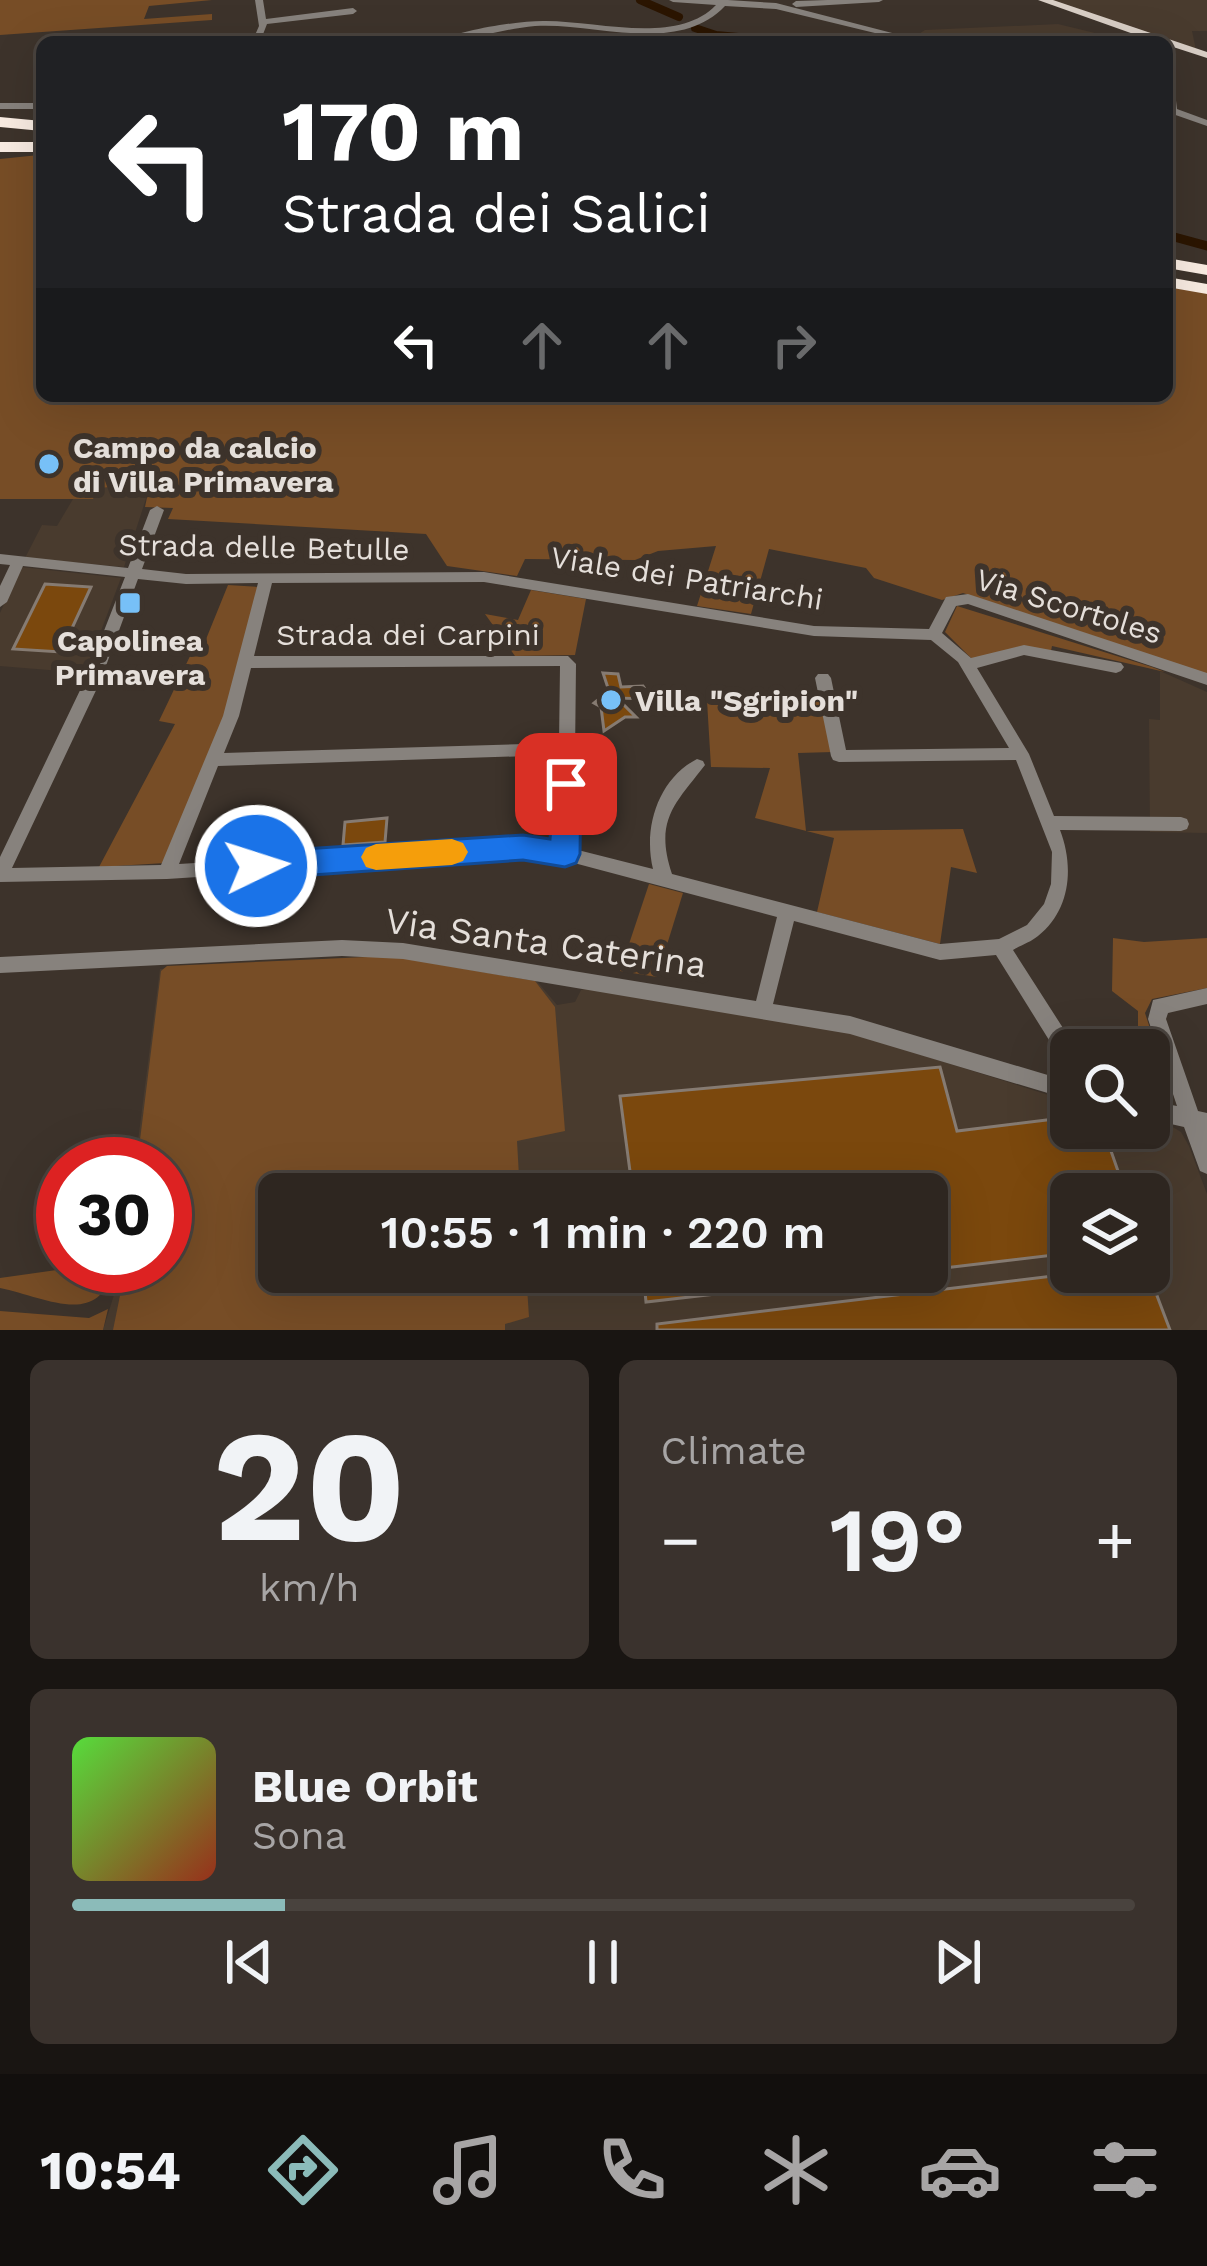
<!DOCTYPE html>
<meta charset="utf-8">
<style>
body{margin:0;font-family:"Work Sans",sans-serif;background:#3a322d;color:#f1f3f6;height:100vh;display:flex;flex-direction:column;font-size:45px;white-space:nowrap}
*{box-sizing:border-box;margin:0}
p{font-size:39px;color:#a7a5a5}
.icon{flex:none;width:66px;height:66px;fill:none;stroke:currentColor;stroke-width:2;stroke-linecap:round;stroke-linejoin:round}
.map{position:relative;height:1330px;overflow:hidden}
.sheet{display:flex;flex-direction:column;gap:30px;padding:30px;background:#191512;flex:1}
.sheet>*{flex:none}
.guide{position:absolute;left:36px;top:36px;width:1137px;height:366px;border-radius:18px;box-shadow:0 12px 48px #0002,0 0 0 3px #49433e;background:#202124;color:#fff;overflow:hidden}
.fabs{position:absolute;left:1050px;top:1029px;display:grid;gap:24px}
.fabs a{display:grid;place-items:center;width:120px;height:120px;border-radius:18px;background:#2e2620;box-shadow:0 12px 48px #0002,0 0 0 3px #49433e;font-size:60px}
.speed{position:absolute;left:36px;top:1137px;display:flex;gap:24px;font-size:60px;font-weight:700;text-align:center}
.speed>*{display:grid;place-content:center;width:156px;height:156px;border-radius:50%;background:#2e2620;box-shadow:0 12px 48px #0002,0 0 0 3px #49433e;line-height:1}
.speed .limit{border:18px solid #d22;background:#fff;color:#111}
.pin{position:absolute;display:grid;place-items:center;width:102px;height:102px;color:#fff;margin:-51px;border-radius:24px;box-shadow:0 6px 18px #0006}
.me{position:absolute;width:132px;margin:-66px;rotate:86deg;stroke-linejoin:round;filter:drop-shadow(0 0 9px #0008)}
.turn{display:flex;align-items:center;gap:42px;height:252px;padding:0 48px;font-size:54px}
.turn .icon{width:156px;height:156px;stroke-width:2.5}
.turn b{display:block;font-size:84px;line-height:102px}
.lanes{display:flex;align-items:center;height:114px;padding:0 48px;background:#0003;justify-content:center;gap:60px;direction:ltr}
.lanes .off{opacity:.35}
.big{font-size:90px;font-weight:600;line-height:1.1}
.sheet .tile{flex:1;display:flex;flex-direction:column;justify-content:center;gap:18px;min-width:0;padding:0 42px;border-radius:18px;background:#3a322d}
.sheet .dial{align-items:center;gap:0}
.dial b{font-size:156px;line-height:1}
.song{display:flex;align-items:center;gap:36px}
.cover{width:144px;height:144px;border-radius:18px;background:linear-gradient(135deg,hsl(110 70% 55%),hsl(10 70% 35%))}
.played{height:12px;border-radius:6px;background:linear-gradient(90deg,#8bbbb9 20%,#49433e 20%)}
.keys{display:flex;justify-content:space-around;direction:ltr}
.heat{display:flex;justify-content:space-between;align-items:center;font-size:66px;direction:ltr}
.sheet .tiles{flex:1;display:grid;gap:30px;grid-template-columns:1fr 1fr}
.tile:last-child{grid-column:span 2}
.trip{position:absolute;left:258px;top:1173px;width:690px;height:120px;border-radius:18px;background:#2e2620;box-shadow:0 12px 48px #0002,0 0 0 3px #49433e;font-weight:600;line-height:120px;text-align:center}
.menu{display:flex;height:192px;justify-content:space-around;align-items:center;background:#120f0d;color:#a7a5a5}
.menu .icon{width:84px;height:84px}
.menu .current{color:#8bbbb9}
.menu b{font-size:54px;color:#f1f3f6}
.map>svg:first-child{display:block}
.built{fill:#493b2e;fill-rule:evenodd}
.green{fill:#774d26}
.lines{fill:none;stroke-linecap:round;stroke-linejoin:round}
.canal-far1{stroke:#2b1501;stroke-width:8}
.canal{stroke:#2b1501;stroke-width:9}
.building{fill:#7b480d;stroke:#867b72;stroke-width:3}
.minor{fill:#87827d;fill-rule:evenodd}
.major{fill:#d8cec5;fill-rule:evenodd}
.highway{fill:#f9ece2;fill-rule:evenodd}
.route{fill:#1a73e8;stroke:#114b97;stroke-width:3}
.slow{fill:#f59e0b}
.poi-dot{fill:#77c0f7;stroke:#3d332b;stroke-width:4.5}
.labels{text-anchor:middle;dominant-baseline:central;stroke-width:12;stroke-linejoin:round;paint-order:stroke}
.poi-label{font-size:30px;font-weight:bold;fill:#e5dfda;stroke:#3d332b;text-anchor:start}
.street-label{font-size:30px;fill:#e5dfda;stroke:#3d332b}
.near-street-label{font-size:36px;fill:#e5dfda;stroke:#3d332b}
</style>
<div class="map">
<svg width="1207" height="1330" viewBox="0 0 1207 1330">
<rect width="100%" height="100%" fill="#3d332b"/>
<g class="built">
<path d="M1050,0h157v31h-15l4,19z"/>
<path d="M1058,24l74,18 9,-6 17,6h-230l-14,-5 11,-7z"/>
<path d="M151,483l-27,84 -99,-9 17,-33 15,1 16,-27h20l8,-11z"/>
<path d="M21,567l100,11 -36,95 -85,-7v-53z"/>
<path d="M1160,671l47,21v141l-57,-1 -1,-113 11,1z"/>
<path d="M390,955l145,24 22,26 18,-3 6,-12 14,-3 257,46 219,69v26h78v-8l17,3 15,9 8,14 18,48v136h-1104l20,-64h42v-102h-30l25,-195zM279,1194h648v78h-648zM1071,1194h78v78h-78z"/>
</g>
<g class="green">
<path d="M0,0h212l-63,6 -5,13 68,-5v6l-212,15z"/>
<path d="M40,151l2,245h1125v-109l40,6v381l-244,-81 -21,7 -68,-22 -8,-10 -97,-19 -18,65 -54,-8 19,-60 -58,5 -23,9 -110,-1 -8,17 -70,-10 -21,-32 -258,-15 5,-11 -28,-1 5,-24 -49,5 -8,11h-93v-340l39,-4z"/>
<path d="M228,585l30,2 -31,122 -62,154 -66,4 76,-143 -16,-3 32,-67h9z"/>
<path d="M531,590l55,9 -11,56 -60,1 -30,-42 33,6z"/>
<path d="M957,606l195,61 13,5 -113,-26 -1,5 -31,-4 -48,12 -27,-27z"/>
<path d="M822,698l11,54 -35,1 8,78 157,-2 14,44 -26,-6 -11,77 -123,-32 17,-74 -79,-20 15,-50 -59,-1 -4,-66z"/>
<path d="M649,884l34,9 -26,84 -37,-6z"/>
<path d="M1113,938l31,4 63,-4v50l-55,11 -7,14 27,83 -3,5 -20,-4v-47h-11v-39l-26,-20z"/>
<path d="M390,956l145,25 20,26 10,124 -48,10 3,53h-241v78h247l3,45 -24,7v6h-392l13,-64h39v-102h-28l24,-193 6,-5z"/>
<path d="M85,1266h27c-9,64 -68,31 -112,22v-10z"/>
<path d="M108,1309l-5,21h-103v-19l89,7z"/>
</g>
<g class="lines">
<g class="canal-far1">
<path d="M640,0l39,17"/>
<path d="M695,28l21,7 78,7"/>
</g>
<path class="canal" d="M1167,235l40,11"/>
</g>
<g class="building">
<path d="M45,584l46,3 -30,65 -48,-3z"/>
<path d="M603,673l15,1 3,13 22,-1 9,13 -35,-1 19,19h-11l-21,14 -3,-24 -7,-4 15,-12z"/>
<path d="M387,818l-2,24 -42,3 2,-23z"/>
<path d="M940,1067l17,64 114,-14v11h32l23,66h-55v59l-144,17v-76h-294l-13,-98z"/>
<path d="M643,1272h213v6l-210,24z"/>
<path d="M1086,1272h62l22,58h-513v-6z"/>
</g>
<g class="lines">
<g class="minor">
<path d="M255,0h8l3,19 87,-11 4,3 -4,3 -86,10 -7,18h-8l7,-16z"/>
<path d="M669,0h59l48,3 151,39h-15l-136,-33 -51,-3c-48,50 -130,16 -190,20 -35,3 -68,16 -102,16 27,-11 80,-21 110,-21 51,-1 134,25 173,-16l-43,-3z"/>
<path d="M827,0h56l-4,2 -83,5 -4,-3 4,-3z"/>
<path d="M1167,56l4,3 6,50 30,11v6l-40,-14z"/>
<rect x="0" y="103" width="42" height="6"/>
<path d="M157,506l7,4 -22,59 44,5 298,-2 330,54 115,3 17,-32 22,-3 239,79v12l-239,-81 -12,2 -14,27 29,25 53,-13 97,18 3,4 -3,4 -5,2 -92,-18 -47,13 52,86 25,62 127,1 6,2 2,5 -2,5 -6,2 -121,-1c14,36 11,80 -22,106 -7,6 -17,9 -25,14l50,78 2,6 -2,6 -7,3 -7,-3 -53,-85 -56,5 -146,-39 -21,83 77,12 221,66v18l-221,-66 -447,-75 -61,-3 -342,17v-16l342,-17 61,3 353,58 21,-84 -233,-62 -377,24 -167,3v-25l84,-175 41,-105 -102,-11 -16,36 -7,5v-21l10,-21 -10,-1v-10l128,14 22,-58zM138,579l48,5 72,-1 -35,133 -62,149 -149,3 88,-186zM484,582l330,54 117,4 27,22 51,86 -163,2 -15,-72 -3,-4h-10l-3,4 16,78 2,4 6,2 177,-2 36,92 -1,32 -7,20 -17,21 -28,14 -59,5 -268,-70c-18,-54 3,-70 33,-109l-2,-4 -6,-2c-39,20 -54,69 -44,110l-79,-20 2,-185 -8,-8h-314l18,-73zM560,666l-1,77 -335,10 15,-37 12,-48zM559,755l-2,89 -13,-3 -365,23 39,-98z"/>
<path d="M1207,988v16l-39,9 -2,6 32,92 9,2v61l-7,-3 -16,-44 -35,-8v-18l28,5 -29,-87 5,-19z"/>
</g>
<path class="major" d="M1038,0h15l154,52v6l-40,-13v-3h-11z"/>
<g class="highway">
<path d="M0,117l42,4v10l-42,-4z"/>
<rect x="0" y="142" width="42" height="10"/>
<path d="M1167,258l40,7v10l-40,-7z"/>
<path d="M1167,277l40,7v10l-40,-7z"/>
</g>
</g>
<path class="route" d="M566,772l11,3 4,9 -1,70 -4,9 -11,4 -42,-7 -267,19 -11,-4 -5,-9 5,-10 11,-4 267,-17 27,4 6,-64z"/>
<path class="slow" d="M452,839l11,4 5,9 -5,9 -11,4 -76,5 -10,-3 -5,-10 5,-9 10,-4z"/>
<g class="poi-dot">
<circle cx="49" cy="464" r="12"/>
<rect x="118" y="591" width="24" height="24" rx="6"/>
<circle cx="611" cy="700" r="12"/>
</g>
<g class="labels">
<g class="poi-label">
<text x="73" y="447">Campo da calcio<tspan x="73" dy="34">di Villa Primavera</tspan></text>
<text x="130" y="640" text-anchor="middle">Capolinea<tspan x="130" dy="34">Primavera</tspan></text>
<text x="635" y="700">Villa "Sgripion"</text>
</g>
<g class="street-label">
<text transform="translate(264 547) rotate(1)">Strada delle Betulle</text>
<text transform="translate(687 578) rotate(9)">Viale dei Patriarchi</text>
<text transform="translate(1069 606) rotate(17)">Via Scortoles</text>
<text x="408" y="634">Strada dei Carpini</text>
</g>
<g class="near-street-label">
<text transform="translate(546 943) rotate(8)">Via Santa Caterina</text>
</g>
</g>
</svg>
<div class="fabs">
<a><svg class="icon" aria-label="search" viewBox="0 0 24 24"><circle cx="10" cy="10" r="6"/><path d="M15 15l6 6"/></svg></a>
<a><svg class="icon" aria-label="layers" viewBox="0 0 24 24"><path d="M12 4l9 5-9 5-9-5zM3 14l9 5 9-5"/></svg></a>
</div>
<div class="speed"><div class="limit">30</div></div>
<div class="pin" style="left:566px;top:784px;background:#d93025"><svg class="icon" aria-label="arrive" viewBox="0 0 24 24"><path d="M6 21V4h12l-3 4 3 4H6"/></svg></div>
<svg class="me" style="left:256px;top:866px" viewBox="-20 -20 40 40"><circle r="17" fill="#1a73e8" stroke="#fff" stroke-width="3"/><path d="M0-11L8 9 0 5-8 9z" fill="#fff"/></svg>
<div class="trip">10:55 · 1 min · 220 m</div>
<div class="guide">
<div class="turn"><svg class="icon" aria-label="left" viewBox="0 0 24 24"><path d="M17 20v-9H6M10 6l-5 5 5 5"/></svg><div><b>170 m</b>Strada dei Salici</div></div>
<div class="lanes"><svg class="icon" aria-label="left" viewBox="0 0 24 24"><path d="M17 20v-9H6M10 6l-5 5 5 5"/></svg><svg class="icon off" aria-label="ahead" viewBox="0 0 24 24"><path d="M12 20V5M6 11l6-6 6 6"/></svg><svg class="icon off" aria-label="ahead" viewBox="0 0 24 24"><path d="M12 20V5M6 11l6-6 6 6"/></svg><svg class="icon off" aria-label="right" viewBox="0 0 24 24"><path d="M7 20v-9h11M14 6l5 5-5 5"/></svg></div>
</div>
</div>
<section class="sheet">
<div class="tiles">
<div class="tile dial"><b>20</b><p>km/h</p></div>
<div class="tile"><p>Climate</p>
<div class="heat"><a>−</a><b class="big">19°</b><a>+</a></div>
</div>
<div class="tile">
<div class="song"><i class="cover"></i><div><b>Blue Orbit</b><p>Sona</p></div></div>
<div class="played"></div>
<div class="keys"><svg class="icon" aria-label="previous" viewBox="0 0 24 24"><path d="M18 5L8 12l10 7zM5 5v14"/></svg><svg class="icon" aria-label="pause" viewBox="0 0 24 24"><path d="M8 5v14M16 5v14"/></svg><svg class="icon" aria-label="next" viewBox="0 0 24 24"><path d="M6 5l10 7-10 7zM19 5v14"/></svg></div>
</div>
</div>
</section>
<nav class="menu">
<b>10:54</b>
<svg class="icon current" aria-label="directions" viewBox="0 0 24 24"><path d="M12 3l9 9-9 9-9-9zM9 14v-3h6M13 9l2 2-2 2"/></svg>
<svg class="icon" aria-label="music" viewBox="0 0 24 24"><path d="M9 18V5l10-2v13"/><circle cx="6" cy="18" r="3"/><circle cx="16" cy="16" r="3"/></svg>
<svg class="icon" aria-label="phone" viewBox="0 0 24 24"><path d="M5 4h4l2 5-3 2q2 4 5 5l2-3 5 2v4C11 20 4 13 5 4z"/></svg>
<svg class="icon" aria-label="climate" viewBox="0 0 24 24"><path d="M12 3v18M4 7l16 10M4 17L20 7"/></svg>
<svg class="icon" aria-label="car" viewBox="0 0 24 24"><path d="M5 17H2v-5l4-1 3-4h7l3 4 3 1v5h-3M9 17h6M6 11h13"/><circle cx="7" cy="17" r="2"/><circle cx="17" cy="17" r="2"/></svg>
<svg class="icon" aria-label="filters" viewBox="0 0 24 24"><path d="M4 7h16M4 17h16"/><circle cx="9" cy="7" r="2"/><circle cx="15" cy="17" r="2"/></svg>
</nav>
